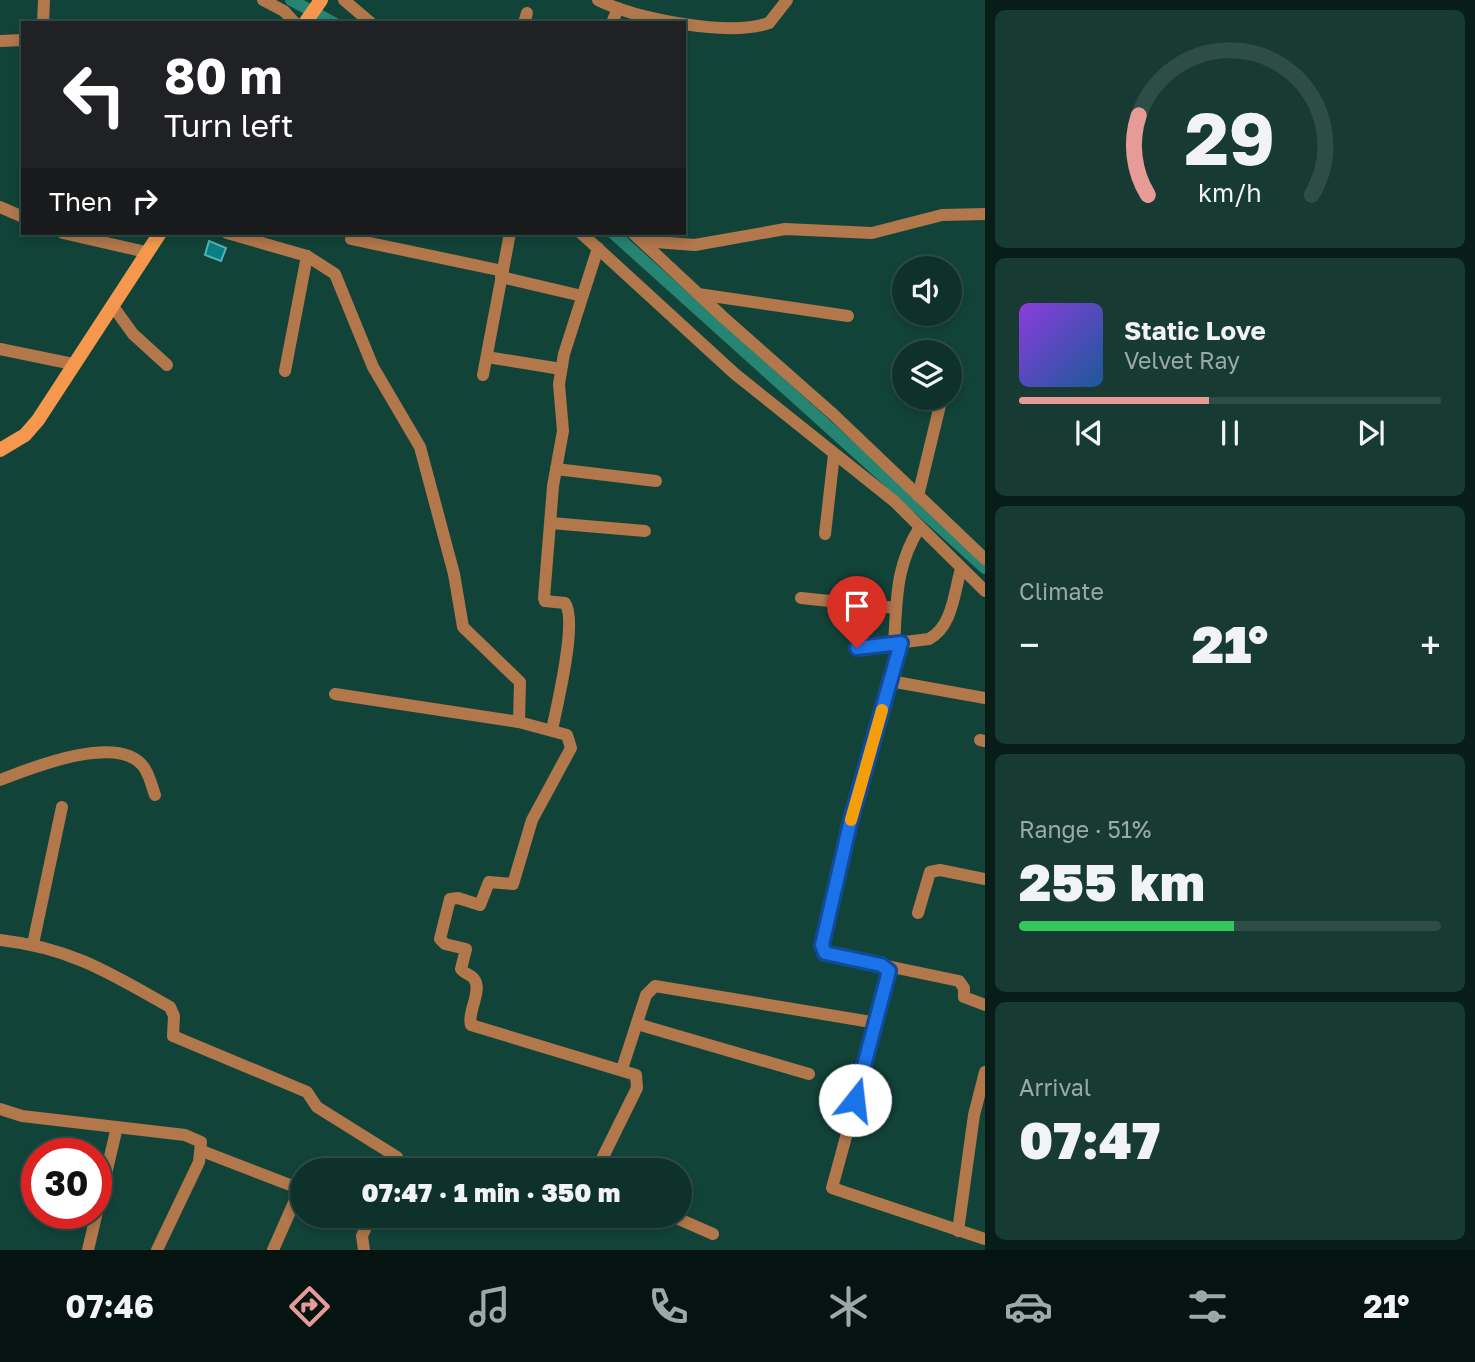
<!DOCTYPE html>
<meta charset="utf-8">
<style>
body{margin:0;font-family:"Golos Text",sans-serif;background:#173a33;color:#f1f3f6;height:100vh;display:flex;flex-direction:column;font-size:26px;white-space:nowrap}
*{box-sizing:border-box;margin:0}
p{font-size:23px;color:#9baaa9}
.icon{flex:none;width:38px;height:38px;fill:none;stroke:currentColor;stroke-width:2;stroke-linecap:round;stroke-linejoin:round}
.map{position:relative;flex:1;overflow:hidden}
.sheet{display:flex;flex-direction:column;gap:10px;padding:10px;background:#081c18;width:490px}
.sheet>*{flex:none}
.top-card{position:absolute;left:21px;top:21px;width:665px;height:214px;border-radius:0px;box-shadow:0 4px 10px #0003,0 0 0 2px #2e4d47;background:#202124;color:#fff;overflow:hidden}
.fabs{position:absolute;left:892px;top:256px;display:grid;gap:14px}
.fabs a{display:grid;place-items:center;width:70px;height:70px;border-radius:50%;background:#0e322b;box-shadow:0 4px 10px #0003,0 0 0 2px #2e4d47;font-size:35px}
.speed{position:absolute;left:21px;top:1138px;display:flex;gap:14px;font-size:35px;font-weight:700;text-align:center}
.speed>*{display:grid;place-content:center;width:91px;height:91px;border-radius:50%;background:#0e322b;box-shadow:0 4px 10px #0003,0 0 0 2px #2e4d47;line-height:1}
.speed .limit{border:10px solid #d22;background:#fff;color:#111}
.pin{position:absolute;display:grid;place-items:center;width:60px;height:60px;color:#fff;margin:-72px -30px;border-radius:50% 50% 50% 0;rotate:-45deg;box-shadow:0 0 7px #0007}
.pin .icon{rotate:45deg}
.me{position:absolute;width:77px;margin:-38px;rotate:16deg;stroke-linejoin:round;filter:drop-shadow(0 0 5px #0008)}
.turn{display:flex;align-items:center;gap:24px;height:147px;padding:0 28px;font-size:32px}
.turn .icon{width:91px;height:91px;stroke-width:2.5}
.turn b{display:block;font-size:49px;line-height:60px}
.then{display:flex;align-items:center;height:66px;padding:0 28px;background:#0003;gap:14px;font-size:26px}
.big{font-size:52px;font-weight:800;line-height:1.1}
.sheet .tile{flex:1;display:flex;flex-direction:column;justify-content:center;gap:10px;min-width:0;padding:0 24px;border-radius:10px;background:#173a33}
.sheet .dial{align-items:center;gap:0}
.dial svg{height:182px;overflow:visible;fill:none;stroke:#2e4d47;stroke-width:7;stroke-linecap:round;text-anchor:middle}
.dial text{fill:#f1f3f6;stroke:none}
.song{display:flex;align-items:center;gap:21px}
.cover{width:84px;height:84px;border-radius:10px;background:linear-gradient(135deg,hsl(270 70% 55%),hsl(210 70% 35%))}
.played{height:7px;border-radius:4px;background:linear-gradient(90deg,#e69b98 45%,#2e4d47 45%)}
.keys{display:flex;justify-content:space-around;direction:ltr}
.heat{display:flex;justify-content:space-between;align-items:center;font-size:38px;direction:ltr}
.charge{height:10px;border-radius:5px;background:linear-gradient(90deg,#34c759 51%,#2e4d47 0)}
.trip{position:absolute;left:290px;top:1158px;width:402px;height:70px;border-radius:35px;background:#0e322b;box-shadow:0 4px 10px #0003,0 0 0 2px #2e4d47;font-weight:800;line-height:70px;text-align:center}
.menu{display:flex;height:112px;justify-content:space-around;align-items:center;background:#061411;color:#9baaa9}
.menu .icon{width:49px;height:49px}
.menu .current{color:#e69b98}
.menu b{font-size:32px;color:#f1f3f6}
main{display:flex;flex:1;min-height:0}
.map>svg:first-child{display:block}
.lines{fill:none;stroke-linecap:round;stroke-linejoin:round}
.canal{stroke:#268472;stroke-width:12}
.building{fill:#087f82;stroke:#52b3b5;stroke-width:2}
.street{stroke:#b2774b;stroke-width:12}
.secondary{stroke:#f5984d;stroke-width:14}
.route-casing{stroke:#114b97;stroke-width:18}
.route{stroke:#1a73e8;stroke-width:12}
.slow{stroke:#f59e0b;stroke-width:12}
</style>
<main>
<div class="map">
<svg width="985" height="1250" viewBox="0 0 985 1250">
<rect width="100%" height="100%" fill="#124339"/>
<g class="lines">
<g class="canal">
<path d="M291,0l43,23"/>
<path d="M613,233l372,335"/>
</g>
</g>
<path class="building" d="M209,241l17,7 -5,13 -16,-6z"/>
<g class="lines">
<g class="street">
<path d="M263,0l21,11 11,12"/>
<path d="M344,0l27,23"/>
<path d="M598,0c39,19 130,37 171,23l18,-23"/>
<path d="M43,23l1,-23"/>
<path d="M524,23l3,-10"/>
<path d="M612,23l6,-15"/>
<path d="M0,41l23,-1"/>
<path d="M0,207l23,10"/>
<path d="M63,233l83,19"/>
<path d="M227,233l80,23 28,18 38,93 47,80 34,127 9,53 57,55 -1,40 48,13 4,13 -39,72 -19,64 -24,-2 -9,23 -22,-7 -8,1 -10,40 5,5 21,5 -5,20c3,5 10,5 13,10 9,11 -7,33 -3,46l165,50 1,13 -41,83"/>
<path d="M581,233l154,141 159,127 91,90"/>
<path d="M633,233l90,84 111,98 151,144"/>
<path d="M351,239l152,32"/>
<path d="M642,241l53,4 90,-16 87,4 70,-18 43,-1"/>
<path d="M501,277l81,19"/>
<path d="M698,294l150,22"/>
<path d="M112,305l21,29 34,31"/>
<path d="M0,349l73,15"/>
<path d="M487,357l74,12"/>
<path d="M285,371l22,-115"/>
<path d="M483,375l27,-142"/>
<path d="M556,469l100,12"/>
<path d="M918,496l24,-99"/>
<path d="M551,523l94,8"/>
<path d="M825,534l9,-80"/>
<path d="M801,598l95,10"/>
<path d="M901,643l-50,176 -29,126 3,8 62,13 3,10 -58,212 153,51"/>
<path d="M894,644c3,-44 1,-78 26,-117"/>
<path d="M857,648l72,-9c24,-13 25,-47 32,-70"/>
<path d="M890,681l95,17"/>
<path d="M335,694l184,28"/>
<path d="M552,730c5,-25 26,-109 13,-127l-20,-2 -1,-3 9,-112 10,-55 -4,-47 5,-30 34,-106"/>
<path d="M980,740l5,1"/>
<path d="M0,780c31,-12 122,-49 145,-11 5,8 7,18 10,26"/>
<path d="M918,913l12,-41 10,-2 45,9"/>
<path d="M0,940c71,8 110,33 170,67l4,9 -1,20 134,56 10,15 80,50 -3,14"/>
<path d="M33,944l29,-137"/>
<path d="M887,966l72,15 5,7v9l21,8"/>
<path d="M637,1024l172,50"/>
<path d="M622,1069l24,-74 9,-9 222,37"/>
<path d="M0,1109l22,7 163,19 16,7 -2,20 -42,88"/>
<path d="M202,1151l101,39"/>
<path d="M672,1216l41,18"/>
<path d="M958,1231l16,-116 11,-43"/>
<path d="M88,1250l29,-123"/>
<path d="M273,1250l27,-61"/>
<path d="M364,1250l-2,-14 9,-20"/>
</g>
<g class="secondary">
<path d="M305,23l16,-23"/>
<path d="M0,450l25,-15 13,-15 122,-187"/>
</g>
</g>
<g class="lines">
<defs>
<path id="route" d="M855,1100l34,-129 -8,-6 -56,-12 -3,-8 29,-126 50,-176 -44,5"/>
</defs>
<use href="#route" class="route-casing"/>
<use href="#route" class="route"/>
<path class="slow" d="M851,820l31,-110"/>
</g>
</svg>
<div class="fabs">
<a><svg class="icon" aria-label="sound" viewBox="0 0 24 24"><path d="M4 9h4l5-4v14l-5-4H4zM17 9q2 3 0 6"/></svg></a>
<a><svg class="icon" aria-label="layers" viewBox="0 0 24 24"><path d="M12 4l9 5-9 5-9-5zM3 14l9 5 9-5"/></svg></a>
</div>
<div class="speed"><div class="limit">30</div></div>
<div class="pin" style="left:857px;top:648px;background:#d93025"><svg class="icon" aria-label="arrive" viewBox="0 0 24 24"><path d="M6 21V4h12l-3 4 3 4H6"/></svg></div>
<svg class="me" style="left:855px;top:1100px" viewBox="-20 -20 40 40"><circle r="19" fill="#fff"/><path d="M0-13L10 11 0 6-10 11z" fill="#1a73e8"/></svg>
<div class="trip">07:47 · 1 min · 350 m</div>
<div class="top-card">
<div class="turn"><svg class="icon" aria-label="left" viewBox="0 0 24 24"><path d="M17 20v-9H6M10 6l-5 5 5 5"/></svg><div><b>80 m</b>Turn left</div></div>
<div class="then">Then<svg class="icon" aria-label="right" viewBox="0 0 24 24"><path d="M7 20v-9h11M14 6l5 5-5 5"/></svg></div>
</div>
</div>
<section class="sheet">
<div class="tile dial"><svg viewBox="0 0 100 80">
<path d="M14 69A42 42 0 1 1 86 69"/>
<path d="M14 69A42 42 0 0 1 10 34" stroke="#e69b98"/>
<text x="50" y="56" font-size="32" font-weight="700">29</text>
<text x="50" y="72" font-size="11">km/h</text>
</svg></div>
<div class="tile">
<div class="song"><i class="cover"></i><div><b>Static Love</b><p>Velvet Ray</p></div></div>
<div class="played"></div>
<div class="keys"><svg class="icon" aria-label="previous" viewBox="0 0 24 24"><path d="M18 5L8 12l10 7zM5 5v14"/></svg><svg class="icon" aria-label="pause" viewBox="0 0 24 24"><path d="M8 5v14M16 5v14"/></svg><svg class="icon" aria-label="next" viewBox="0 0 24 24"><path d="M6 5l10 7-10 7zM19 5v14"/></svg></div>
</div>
<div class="tile"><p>Climate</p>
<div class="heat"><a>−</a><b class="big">21°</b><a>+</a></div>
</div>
<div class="tile"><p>Range · 51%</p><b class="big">255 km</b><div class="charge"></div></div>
<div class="tile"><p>Arrival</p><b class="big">07:47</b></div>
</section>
</main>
<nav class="menu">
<b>07:46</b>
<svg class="icon current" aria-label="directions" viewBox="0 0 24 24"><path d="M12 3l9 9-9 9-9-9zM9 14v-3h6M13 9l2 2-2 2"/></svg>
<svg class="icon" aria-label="music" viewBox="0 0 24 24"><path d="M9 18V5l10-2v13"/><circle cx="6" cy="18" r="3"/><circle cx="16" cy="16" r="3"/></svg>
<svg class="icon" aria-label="phone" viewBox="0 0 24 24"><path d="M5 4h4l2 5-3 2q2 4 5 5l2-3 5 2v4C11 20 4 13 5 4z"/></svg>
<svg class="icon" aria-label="climate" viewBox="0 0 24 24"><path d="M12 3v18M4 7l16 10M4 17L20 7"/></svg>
<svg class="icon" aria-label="car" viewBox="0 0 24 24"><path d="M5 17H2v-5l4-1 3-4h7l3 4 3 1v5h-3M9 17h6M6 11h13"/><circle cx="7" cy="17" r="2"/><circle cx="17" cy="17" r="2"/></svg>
<svg class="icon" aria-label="filters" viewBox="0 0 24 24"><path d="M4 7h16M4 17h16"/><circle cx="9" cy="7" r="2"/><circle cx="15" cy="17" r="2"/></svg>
<b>21°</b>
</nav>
